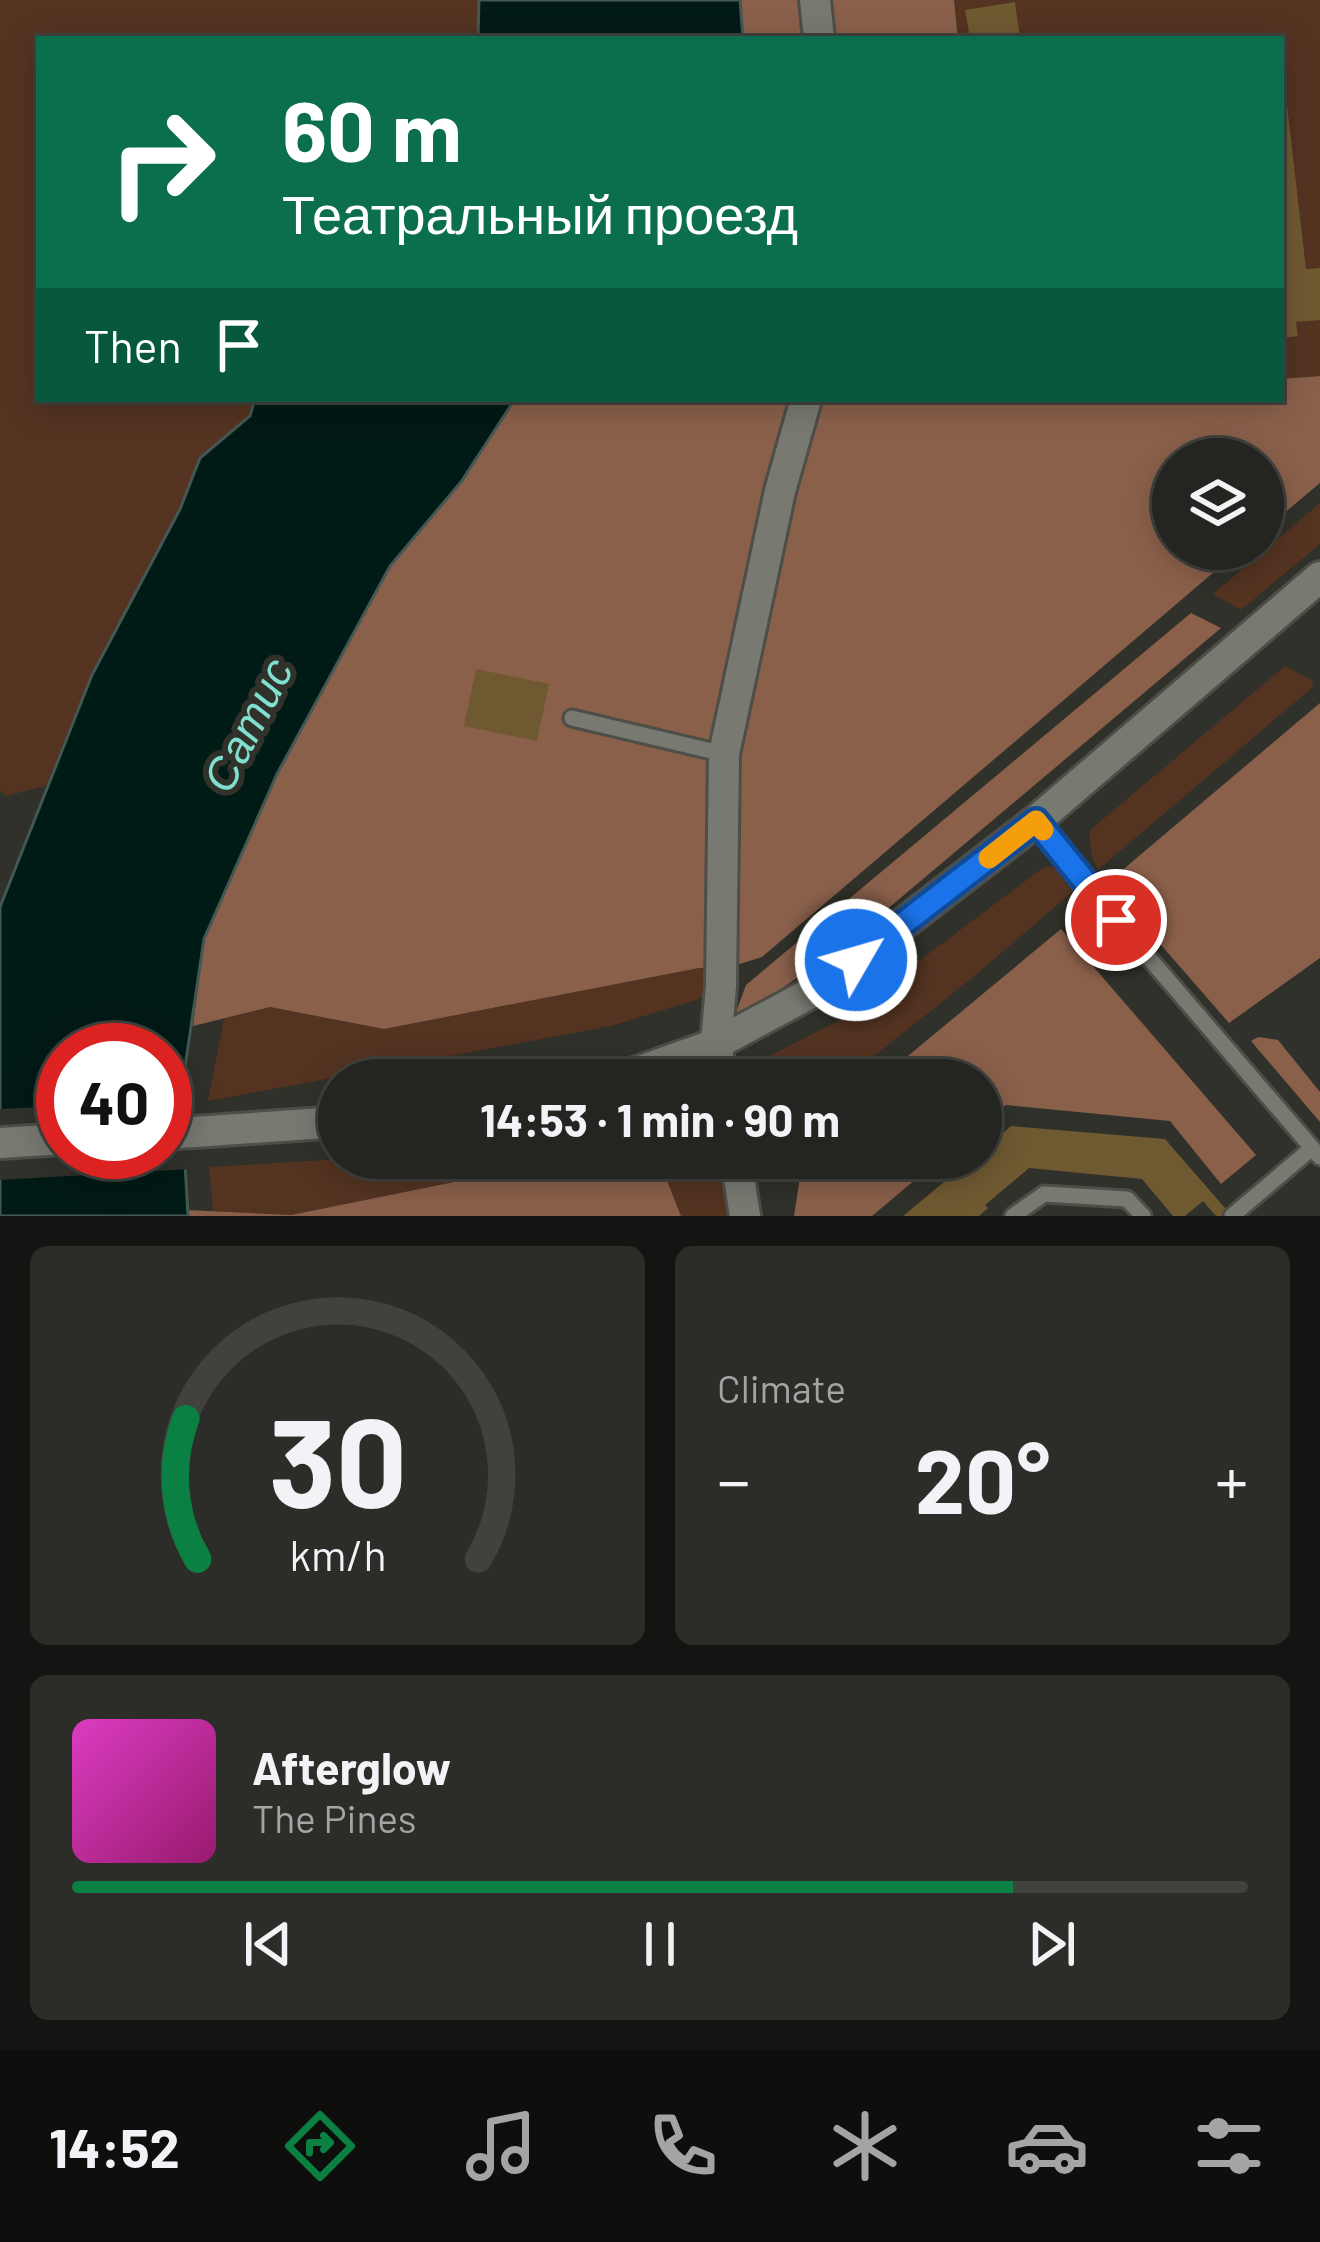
<!DOCTYPE html>
<meta charset="utf-8">
<style>
body{margin:0;font-family:Barlow,sans-serif;background:#2c2d29;color:#f1f3f6;height:100vh;display:flex;flex-direction:column;font-size:45px;white-space:nowrap}
*{box-sizing:border-box;margin:0}
p{font-size:39px;color:#a3a5a5}
.icon{flex:none;width:66px;height:66px;fill:none;stroke:currentColor;stroke-width:2;stroke-linecap:round;stroke-linejoin:round}
.map{position:relative;height:1216px;overflow:hidden}
.details{display:flex;flex-direction:column;gap:30px;padding:30px;background:#141412;flex:1}
.details>*{flex:none}
.guide{position:absolute;left:36px;top:36px;width:1248px;height:366px;border-radius:0px;box-shadow:0 6px 30px #0003,0 0 0 3px #41423e;background:#0b6e4f;color:#fff;overflow:hidden}
.controls{position:absolute;left:1152px;top:438px;display:grid;gap:24px}
.controls a{display:grid;place-items:center;width:132px;height:132px;border-radius:50%;background:#242520;box-shadow:0 6px 30px #0003,0 0 0 3px #41423e;font-size:60px}
.speed{position:absolute;left:36px;top:1023px;display:flex;gap:24px;font-size:60px;font-weight:700;text-align:center}
.speed>*{display:grid;place-content:center;width:156px;height:156px;border-radius:50%;background:#242520;box-shadow:0 6px 30px #0003,0 0 0 3px #41423e;line-height:1}
.speed .limit{border:18px solid #d22;background:#fff;color:#111}
.pin{position:absolute;display:grid;place-items:center;width:102px;height:102px;color:#fff;margin:-51px;border:6px solid #fff;border-radius:50%;box-shadow:0 3px 12px #0007}
.me{position:absolute;width:132px;margin:-66px;rotate:52deg;stroke-linejoin:round;filter:drop-shadow(0 0 9px #0008)}
.turn{display:flex;align-items:center;gap:42px;height:252px;padding:0 48px;font-size:54px}
.turn .icon{width:156px;height:156px;stroke-width:2.5}
.turn b{display:block;font-size:84px;line-height:102px}
.then{display:flex;align-items:center;height:114px;padding:0 48px;background:#0003;gap:24px;font-size:45px}
.big{font-size:90px;font-weight:700;line-height:1.1}
.details .widget{flex:1;display:flex;flex-direction:column;justify-content:center;gap:18px;min-width:0;padding:0 42px;border-radius:18px;background:#2c2d29}
.details .dial{align-items:center;gap:0}
.dial svg{height:312px;overflow:visible;fill:none;stroke:#41423e;stroke-width:7;stroke-linecap:round;text-anchor:middle}
.dial text{fill:#f1f3f6;stroke:none}
.song{display:flex;align-items:center;gap:36px}
.cover{width:144px;height:144px;border-radius:18px;background:linear-gradient(135deg,hsl(310 70% 55%),hsl(320 70% 35%))}
.played{height:12px;border-radius:6px;background:linear-gradient(90deg,#0b8043 80%,#41423e 80%)}
.keys{display:flex;justify-content:space-around;direction:ltr}
.heat{display:flex;justify-content:space-between;align-items:center;font-size:66px;direction:ltr}
.details .tiles{flex:1;display:grid;gap:30px;grid-template-columns:1fr 1fr}
.widget:last-child{grid-column:span 2}
.trip{position:absolute;left:318px;top:1059px;width:684px;height:120px;border-radius:60px;background:#242520;box-shadow:0 6px 30px #0003,0 0 0 3px #41423e;font-weight:700;line-height:120px;text-align:center}
.tabs{display:flex;height:192px;justify-content:space-around;align-items:center;background:#0e0f0d;color:#a3a5a5}
.tabs .icon{width:84px;height:84px}
.tabs .on{color:#0b8043}
.tabs b{font-size:54px;color:#f1f3f6}
.map>svg:first-child{display:block}
.green{fill:#543321}
.forest{fill:#8a604b}
.water{fill:#001a16;stroke:#445753;stroke-width:3;fill-rule:evenodd}
.pier{fill:#30312a}
.building{fill:#6f5931}
.lines{fill:none;stroke-linecap:round;stroke-linejoin:round}
.service-casing{stroke:#4d4e48;stroke-width:21}
.minor-casing{stroke:#4d4e48;stroke-width:36}
.tertiary-casing{stroke:#4d4e48;stroke-width:36}
.service{stroke:#787a72;stroke-width:15}
.minor{stroke:#787a72;stroke-width:30}
.tertiary{stroke:#787a72;stroke-width:30}
.route-casing{stroke:#114b97;stroke-width:30}
.route{stroke:#1a73e8;stroke-width:21}
.slow{stroke:#f59e0b;stroke-width:21}
.labels{text-anchor:middle;dominant-baseline:central;stroke-width:12;stroke-linejoin:round;paint-order:stroke}
.water-label{font-size:45px;font-style:italic;fill:#80dfcf;stroke:#30312a}
</style>
<div class="map">
<svg width="1320" height="1216" viewBox="0 0 1320 1216">
<rect width="100%" height="100%" fill="#30312a"/>
<g class="green">
<path d="M0,0h479l-1,39h-439v360h216l-5,17 -50,42 -20,51 -88,166 -46,111 -40,10 -6,-6z"/>
<path d="M954,0h366v376l-39,3v-340h-323z"/>
<path d="M1320,503v41l-79,66 -28,-16z"/>
<path d="M1285,666l27,14 1,7 -214,182c-9,-11 -9,-25 -9,-39z"/>
<path d="M1044,867h17l15,22 -104,89 -128,102h-106l10,-13 94,-48z"/>
<path d="M699,968h23l-1,18 -25,14 -85,26 -403,75 16,-82 46,-12 114,22z"/>
<path d="M359,1158h214l-282,57 -78,-4 -4,-44z"/>
<path d="M658,1158h61l11,58h-49z"/>
</g>
<g class="forest">
<path d="M740,0h214l4,39h-215z"/>
<path d="M1320,376v107l-57,48v-72h-90v90h68l-479,408 -32,10 -31,1 -315,61 -114,-22 -77,19 11,-87 73,-165 113,-208 71,-84 54,-83h477l1,5 63,-5h225v-20z"/>
<path d="M1191,613l30,15 -374,315 -115,80 14,-38z"/>
<path d="M1320,703v255l-91,65 -122,-140z"/>
<path d="M1061,929l195,226 -35,29 -51,-63 -164,-16 -25,20v-45h-102z"/>
<path d="M1258,1037l20,3 42,52v30l-69,-81z"/>
<path d="M573,1158h85l23,58h-493l-2,-6 105,5z"/>
<path d="M803,1158h138l-69,58h-78z"/>
</g>
<g class="water">
<path d="M479,0h261l3,39h-265z"/>
<path d="M255,399h260l-54,83 -71,84 -113,208 -73,165 -23,155 7,122h-188v-309l92,-232 88,-166 20,-51 50,-42zM63,1050h102v102h-102z"/>
</g>
<path class="pier" d="M187,1102l3,67 -190,11v-71l63,-3v46h102v-49z"/>
<g class="building">
<path d="M1015,2l5,37h-50l-5,-29z"/>
<path d="M1286,97l20,172 14,-1v52l-24,2 2,14 -17,2v-240z"/>
<path d="M476,669l73,15 -12,57 -73,-15z"/>
<path d="M1011,1126l154,13 67,77h-16l-13,-15 -18,15h-12l-31,-37 -113,-11 -44,37 3,3 -9,8h-76l70,-58h8v-7z"/>
</g>
<g class="lines">
<defs>
<g id="service">
<path d="M572,718l152,36"/>
<path d="M1036,821l52,66 232,270"/>
<path d="M1013,1216l31,-22 83,5 16,17"/>
<path d="M1232,1216l80,-68"/>
</g>
<g id="minor">
<path d="M815,0l4,39"/>
<path d="M722,1080l-6,-36 5,-58 3,-232 56,-263 26,-92"/>
<path d="M736,1158l9,58"/>
</g>
<g id="tertiary">
<path d="M615,1080l101,-36 104,-56 216,-167 284,-244"/>
<path d="M165,1134l174,-12"/>
<path d="M0,1143l63,-4"/>
</g>
</defs>
<use href="#service" class="service-casing"/>
<use href="#minor" class="minor-casing"/>
<use href="#tertiary" class="tertiary-casing"/>
<use href="#service" class="service"/>
<use href="#minor" class="minor"/>
<use href="#tertiary" class="tertiary"/>
</g>
<g class="lines">
<defs>
<path id="route" d="M856,960l180,-139 80,99"/>
</defs>
<use href="#route" class="route-casing"/>
<use href="#route" class="route"/>
<path class="slow" d="M989,858l47,-37 7,9"/>
</g>
<g class="labels">
<g class="water-label">
<text transform="translate(246 724) rotate(-63)">Сатис</text>
</g>
</g>
</svg>
<div class="controls">
<a><svg class="icon" aria-label="layers" viewBox="0 0 24 24"><path d="M12 4l9 5-9 5-9-5zM3 14l9 5 9-5"/></svg></a>
</div>
<div class="speed"><div class="limit">40</div></div>
<div class="pin" style="left:1116px;top:920px;background:#d93025"><svg class="icon" aria-label="arrive" viewBox="0 0 24 24"><path d="M6 21V4h12l-3 4 3 4H6"/></svg></div>
<svg class="me" style="left:856px;top:960px" viewBox="-20 -20 40 40"><circle r="17" fill="#1a73e8" stroke="#fff" stroke-width="3"/><path d="M0-11L8 9 0 5-8 9z" fill="#fff"/></svg>
<div class="trip">14:53 · 1 min · 90 m</div>
<div class="guide">
<div class="turn"><svg class="icon" aria-label="right" viewBox="0 0 24 24"><path d="M7 20v-9h11M14 6l5 5-5 5"/></svg><div><b>60 m</b>Театральный проезд</div></div>
<div class="then">Then<svg class="icon" aria-label="arrive" viewBox="0 0 24 24"><path d="M6 21V4h12l-3 4 3 4H6"/></svg></div>
</div>
</div>
<section class="details">
<div class="tiles">
<div class="widget dial"><svg viewBox="0 0 100 80">
<path d="M14 69A42 42 0 1 1 86 69"/>
<path d="M14 69A42 42 0 0 1 11 33" stroke="#0b8043"/>
<text x="50" y="56" font-size="32" font-weight="700">30</text>
<text x="50" y="72" font-size="11">km/h</text>
</svg></div>
<div class="widget"><p>Climate</p>
<div class="heat"><a>−</a><b class="big">20°</b><a>+</a></div>
</div>
<div class="widget">
<div class="song"><i class="cover"></i><div><b>Afterglow</b><p>The Pines</p></div></div>
<div class="played"></div>
<div class="keys"><svg class="icon" aria-label="previous" viewBox="0 0 24 24"><path d="M18 5L8 12l10 7zM5 5v14"/></svg><svg class="icon" aria-label="pause" viewBox="0 0 24 24"><path d="M8 5v14M16 5v14"/></svg><svg class="icon" aria-label="next" viewBox="0 0 24 24"><path d="M6 5l10 7-10 7zM19 5v14"/></svg></div>
</div>
</div>
</section>
<nav class="tabs">
<b>14:52</b>
<svg class="icon on" aria-label="directions" viewBox="0 0 24 24"><path d="M12 3l9 9-9 9-9-9zM9 14v-3h6M13 9l2 2-2 2"/></svg>
<svg class="icon" aria-label="music" viewBox="0 0 24 24"><path d="M9 18V5l10-2v13"/><circle cx="6" cy="18" r="3"/><circle cx="16" cy="16" r="3"/></svg>
<svg class="icon" aria-label="phone" viewBox="0 0 24 24"><path d="M5 4h4l2 5-3 2q2 4 5 5l2-3 5 2v4C11 20 4 13 5 4z"/></svg>
<svg class="icon" aria-label="climate" viewBox="0 0 24 24"><path d="M12 3v18M4 7l16 10M4 17L20 7"/></svg>
<svg class="icon" aria-label="car" viewBox="0 0 24 24"><path d="M5 17H2v-5l4-1 3-4h7l3 4 3 1v5h-3M9 17h6M6 11h13"/><circle cx="7" cy="17" r="2"/><circle cx="17" cy="17" r="2"/></svg>
<svg class="icon" aria-label="filters" viewBox="0 0 24 24"><path d="M4 7h16M4 17h16"/><circle cx="9" cy="7" r="2"/><circle cx="15" cy="17" r="2"/></svg>
</nav>
